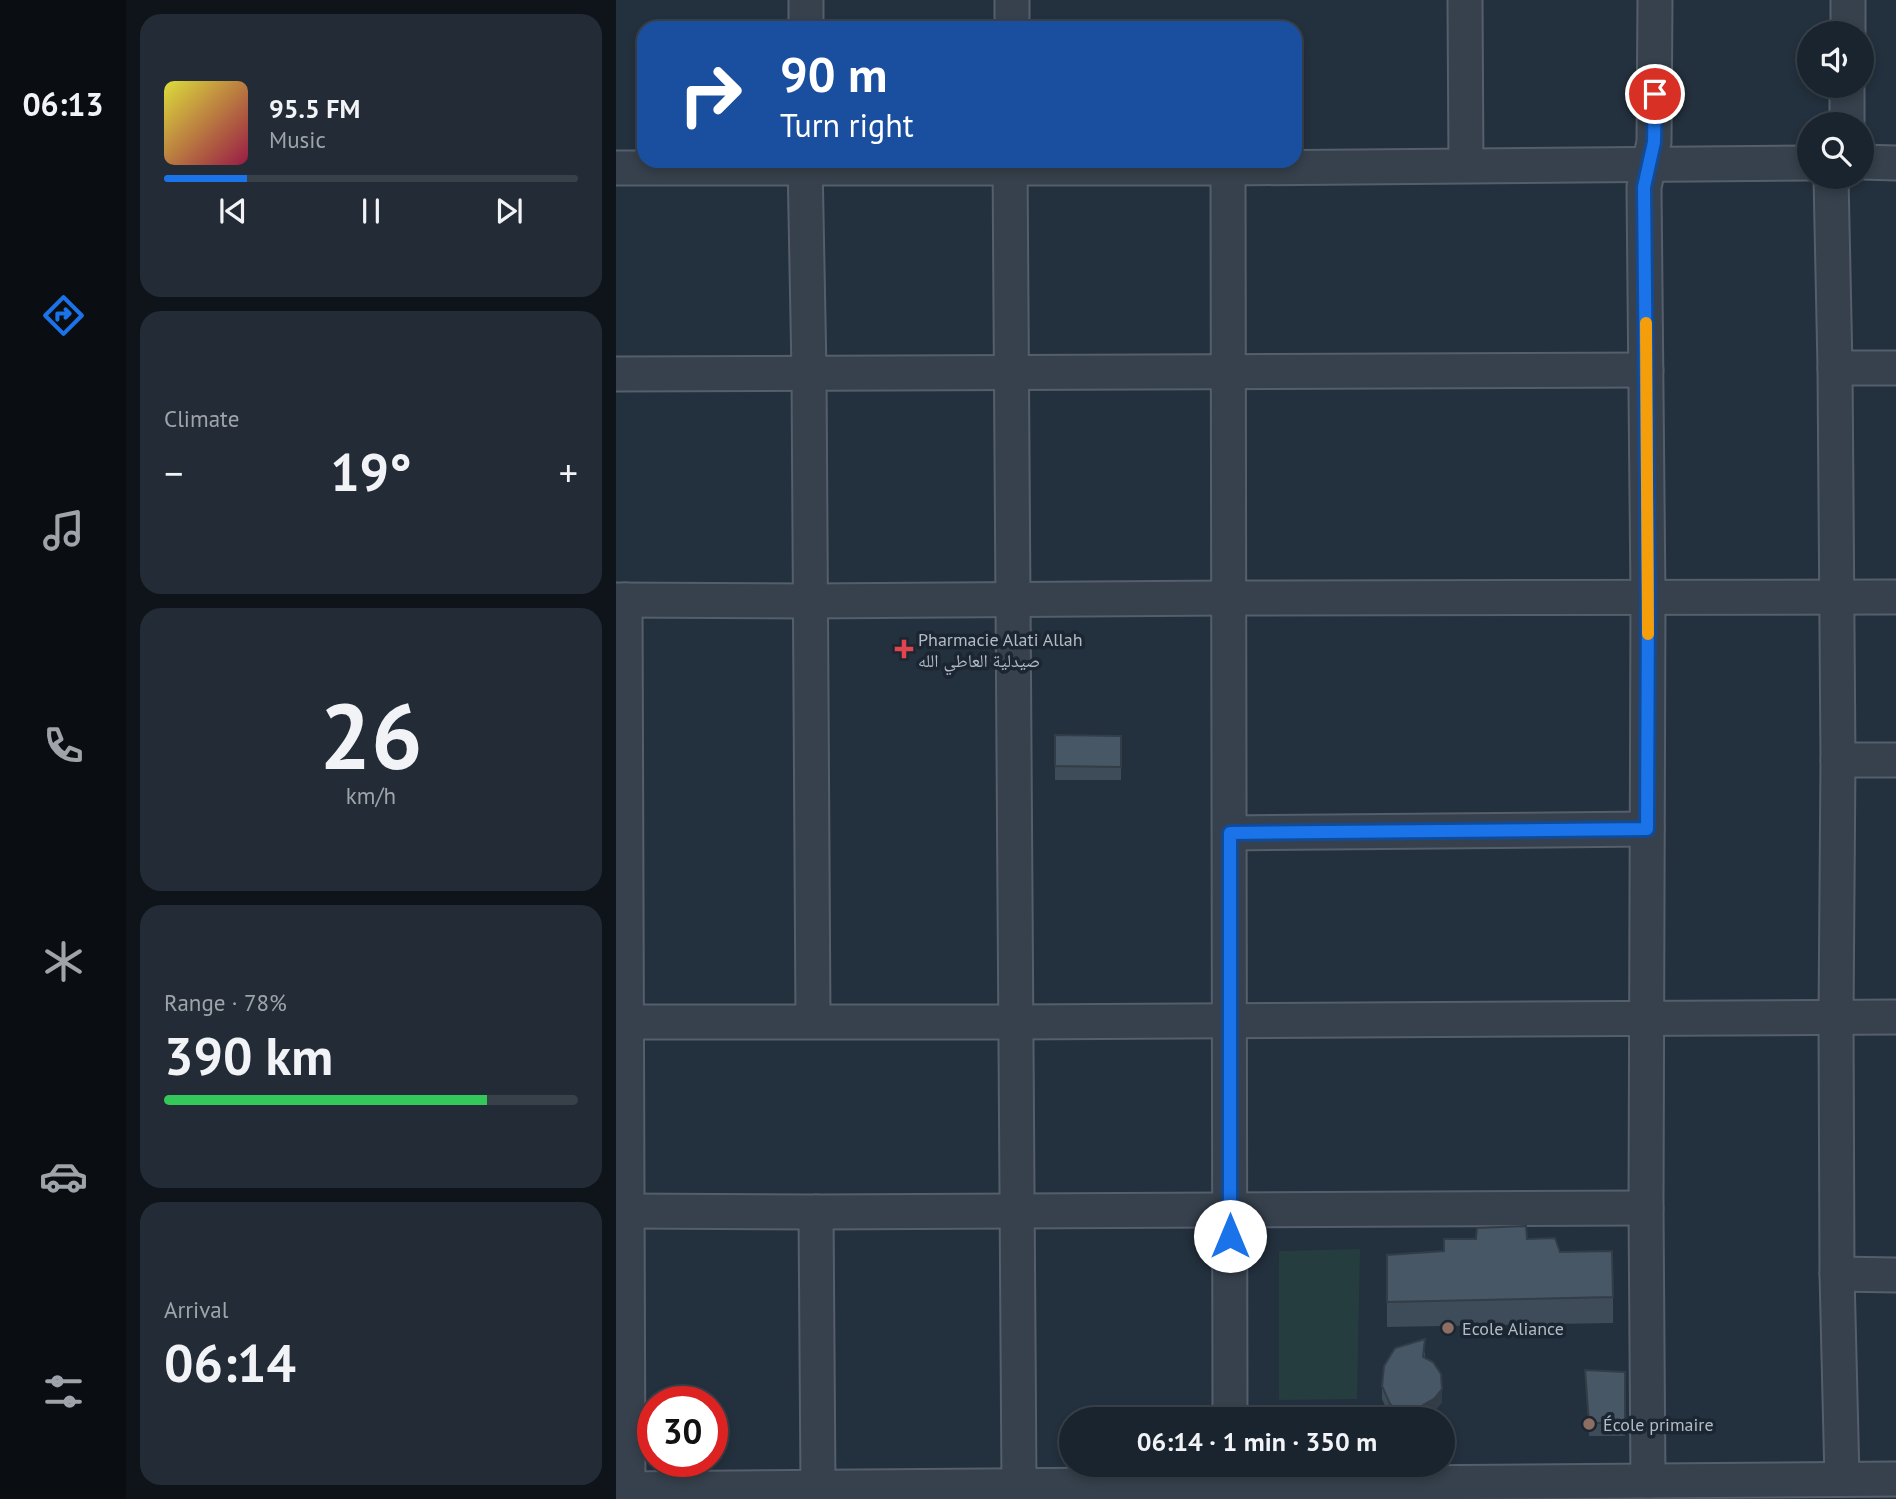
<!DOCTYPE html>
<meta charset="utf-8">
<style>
body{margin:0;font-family:"PT Sans","Noto Naskh Arabic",sans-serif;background:#232c36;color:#f1f3f6;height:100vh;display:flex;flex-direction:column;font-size:26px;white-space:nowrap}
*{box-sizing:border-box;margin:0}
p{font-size:23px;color:#9fa4aa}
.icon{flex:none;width:38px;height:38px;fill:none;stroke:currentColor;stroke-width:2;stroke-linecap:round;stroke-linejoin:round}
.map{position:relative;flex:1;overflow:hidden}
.drawer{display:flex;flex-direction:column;gap:14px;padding:14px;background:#0e1419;width:490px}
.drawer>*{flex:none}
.guide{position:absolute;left:21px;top:21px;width:665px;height:147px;border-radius:21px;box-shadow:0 4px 10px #0003,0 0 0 2px #38414a;background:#1a4fa0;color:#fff;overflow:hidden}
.fabs{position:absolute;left:1181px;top:21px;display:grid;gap:14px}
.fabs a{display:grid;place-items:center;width:77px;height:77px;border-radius:50%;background:#1a242e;box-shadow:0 4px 10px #0003,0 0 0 2px #38414a;font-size:35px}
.speed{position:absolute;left:21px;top:1386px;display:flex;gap:14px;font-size:35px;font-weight:700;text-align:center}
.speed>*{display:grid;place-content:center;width:91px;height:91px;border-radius:50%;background:#1a242e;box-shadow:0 4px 10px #0003,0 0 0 2px #38414a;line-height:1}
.speed .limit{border:10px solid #d22;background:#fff;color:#111}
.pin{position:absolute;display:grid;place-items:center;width:60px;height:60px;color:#fff;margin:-30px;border:4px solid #fff;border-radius:50%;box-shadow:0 2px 7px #0007}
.me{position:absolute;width:77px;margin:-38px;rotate:0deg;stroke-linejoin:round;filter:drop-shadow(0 0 5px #0008)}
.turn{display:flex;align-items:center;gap:24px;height:147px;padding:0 28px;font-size:32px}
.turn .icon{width:91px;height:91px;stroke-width:2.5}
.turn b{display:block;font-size:49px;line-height:60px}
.big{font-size:52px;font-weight:700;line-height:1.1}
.drawer .tile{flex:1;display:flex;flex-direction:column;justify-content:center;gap:10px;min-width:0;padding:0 24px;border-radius:21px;background:#232c36}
.drawer .dial{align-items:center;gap:0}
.dial b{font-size:91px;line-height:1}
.song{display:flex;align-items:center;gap:21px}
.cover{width:84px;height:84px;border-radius:10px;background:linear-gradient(135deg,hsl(60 70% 55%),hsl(340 70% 35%))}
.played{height:7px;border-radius:4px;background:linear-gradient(90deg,#1a73e8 20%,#38414a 20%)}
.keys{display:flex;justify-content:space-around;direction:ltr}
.heat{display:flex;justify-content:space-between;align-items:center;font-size:38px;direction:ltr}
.charge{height:10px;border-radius:5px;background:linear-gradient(90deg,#34c759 78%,#38414a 0)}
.trip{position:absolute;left:443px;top:1407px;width:396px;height:70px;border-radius:35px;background:#1a242e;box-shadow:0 4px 10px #0003,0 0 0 2px #38414a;font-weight:700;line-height:70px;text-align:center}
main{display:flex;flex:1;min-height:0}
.menu{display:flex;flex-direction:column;width:126px;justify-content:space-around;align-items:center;background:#0a0e12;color:#9fa4aa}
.menu .icon{width:49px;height:49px}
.menu .current{color:#1a73e8}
.menu b{font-size:32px;color:#f1f3f6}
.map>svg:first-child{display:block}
.green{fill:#253d3e}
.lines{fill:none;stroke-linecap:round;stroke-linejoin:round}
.minor-casing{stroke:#555f6b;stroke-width:37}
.minor{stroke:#36414d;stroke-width:33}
.wall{fill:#3e4b58}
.shaded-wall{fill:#323d47}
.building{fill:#485766;stroke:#323d47;stroke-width:2}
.route-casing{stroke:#114b97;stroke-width:18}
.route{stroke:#1a73e8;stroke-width:12}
.slow{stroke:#f59e0b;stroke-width:12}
.health-dot{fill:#e0444e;stroke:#1c2632;stroke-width:2.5}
.education-dot{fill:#8d6e63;stroke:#1c2632;stroke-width:2.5}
.labels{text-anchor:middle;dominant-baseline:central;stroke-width:7;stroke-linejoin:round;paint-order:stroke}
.poi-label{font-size:18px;fill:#b2bcc8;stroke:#1c2632;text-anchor:start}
</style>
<main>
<nav class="menu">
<b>06:13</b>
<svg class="icon current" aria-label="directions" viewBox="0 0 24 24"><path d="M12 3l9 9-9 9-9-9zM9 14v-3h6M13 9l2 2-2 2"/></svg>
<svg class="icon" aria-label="music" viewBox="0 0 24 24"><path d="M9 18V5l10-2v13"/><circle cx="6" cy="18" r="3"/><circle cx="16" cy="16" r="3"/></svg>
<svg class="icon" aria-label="phone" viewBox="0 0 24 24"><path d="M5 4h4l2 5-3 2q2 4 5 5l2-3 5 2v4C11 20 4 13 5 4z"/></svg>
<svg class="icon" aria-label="climate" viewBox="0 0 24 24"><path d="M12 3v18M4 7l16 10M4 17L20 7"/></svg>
<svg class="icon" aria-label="car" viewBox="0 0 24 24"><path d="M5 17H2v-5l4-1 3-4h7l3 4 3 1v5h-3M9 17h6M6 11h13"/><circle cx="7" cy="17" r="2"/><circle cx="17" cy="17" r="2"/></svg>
<svg class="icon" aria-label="filters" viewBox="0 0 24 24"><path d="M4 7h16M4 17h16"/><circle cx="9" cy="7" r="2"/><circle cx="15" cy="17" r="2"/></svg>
</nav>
<section class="drawer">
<div class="tile">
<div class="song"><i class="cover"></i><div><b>95.5 FM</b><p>Music</p></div></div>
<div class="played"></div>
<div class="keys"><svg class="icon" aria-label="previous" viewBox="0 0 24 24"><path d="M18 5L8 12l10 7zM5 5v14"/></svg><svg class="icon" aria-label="pause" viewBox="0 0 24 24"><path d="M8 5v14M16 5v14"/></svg><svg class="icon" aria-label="next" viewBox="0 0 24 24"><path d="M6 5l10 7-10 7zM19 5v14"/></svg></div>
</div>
<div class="tile"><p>Climate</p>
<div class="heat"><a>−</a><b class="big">19°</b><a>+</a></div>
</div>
<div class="tile dial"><b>26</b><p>km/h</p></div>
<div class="tile"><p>Range · 78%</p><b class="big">390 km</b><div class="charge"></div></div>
<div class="tile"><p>Arrival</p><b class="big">06:14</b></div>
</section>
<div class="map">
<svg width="1280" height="1499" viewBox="0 0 1280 1499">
<rect width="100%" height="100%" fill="#23303d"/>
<path class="green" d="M744,1249l-3,150 -78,1v-149z"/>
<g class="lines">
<defs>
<g id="minor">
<path d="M849,0l1,165"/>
<path d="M190,28v-28"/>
<path d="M396,28v-28"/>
<path d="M1232,33v-33"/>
<path d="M1231,124v-38"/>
<path d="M189,161l4,211 4,649"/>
<path d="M394,161l9,1324"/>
<path d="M1246,162l34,1"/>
<path d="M0,168h612l582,-5"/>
<path d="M612,168l2,1251"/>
<path d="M1215,177l4,191 3,392 -2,258 1,256 5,205"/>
<path d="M1219,368h61"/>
<path d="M0,374l1030,-4"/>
<path d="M0,600l193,1 419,-3 668,-1"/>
<path d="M9,600l3,889"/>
<path d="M1222,760h58"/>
<path d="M614,833l417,-4"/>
<path d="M0,1022h400l880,-5"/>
<path d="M11,1211l189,1 830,-4"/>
<path d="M200,1212l2,274"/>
<path d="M1221,1274l59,1"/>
<path d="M1032,1481l-2,-273 2,-610 -4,-411 10,-45 1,-142"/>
<path d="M0,1489l1280,-10"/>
</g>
</defs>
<use href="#minor" class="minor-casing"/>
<use href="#minor" class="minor"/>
</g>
<g class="wall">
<path d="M439,735l66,1v44h-66z"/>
<path d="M828,1251l116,1 53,45v26l-226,4v-72z"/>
<path d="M809,1352v6l17,44 -8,10 -9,6v1h-33l-2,-2 -8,-18v-13z"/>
<path d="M969,1370l40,2v64h-36z"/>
</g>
<path class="shaded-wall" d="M826,1389v13l-8,10 -11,7v-14z"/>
<g class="building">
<path d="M439,735l66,1v31l-66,-1z"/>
<path d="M910,1226l1,13 28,-1 5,14 52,-1 1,46 -226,5v-47l57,-4v-12h32l1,-11z"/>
<path d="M809,1339l-2,18 10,5 8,12 1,15 -8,10 -11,6 2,14h-18l-17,-15 -8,-18 2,-20 11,-18z"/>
<path d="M969,1370l40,2v51h-36z"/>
</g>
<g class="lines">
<defs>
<path id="route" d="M614,1236v-403l417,-4 1,-231 -4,-411 10,-45 1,-48"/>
</defs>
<use href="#route" class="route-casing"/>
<use href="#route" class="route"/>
<path class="slow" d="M1030,323l2,311"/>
</g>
<path class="health-dot" d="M284.5 638.5h7v7h7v7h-7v7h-7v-7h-7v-7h7z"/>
<g class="education-dot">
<circle cx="832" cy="1328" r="7"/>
<circle cx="973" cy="1424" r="7"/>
</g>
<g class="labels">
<g class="poi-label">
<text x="302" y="639">Pharmacie Alati Allah<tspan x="302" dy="21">صيدلية العاطي الله</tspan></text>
<text x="846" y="1328">Ecole Aliance</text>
<text x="987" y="1424">École primaire</text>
</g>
</g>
</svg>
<div class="fabs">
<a><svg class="icon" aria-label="sound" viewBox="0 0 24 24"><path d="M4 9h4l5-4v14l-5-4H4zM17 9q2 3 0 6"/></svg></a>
<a><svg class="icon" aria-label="search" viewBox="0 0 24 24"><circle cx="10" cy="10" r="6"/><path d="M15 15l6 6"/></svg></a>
</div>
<div class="speed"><div class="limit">30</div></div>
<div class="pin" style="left:1039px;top:94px;background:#d93025"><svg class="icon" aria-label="arrive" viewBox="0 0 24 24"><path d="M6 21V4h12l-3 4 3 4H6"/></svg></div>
<svg class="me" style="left:614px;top:1236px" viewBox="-20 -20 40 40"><circle r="19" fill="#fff"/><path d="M0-13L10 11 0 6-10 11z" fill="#1a73e8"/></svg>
<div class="trip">06:14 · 1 min · 350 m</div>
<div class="guide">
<div class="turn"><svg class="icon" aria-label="right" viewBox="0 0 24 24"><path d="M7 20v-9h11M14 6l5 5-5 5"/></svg><div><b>90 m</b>Turn right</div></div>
</div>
</div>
</main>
